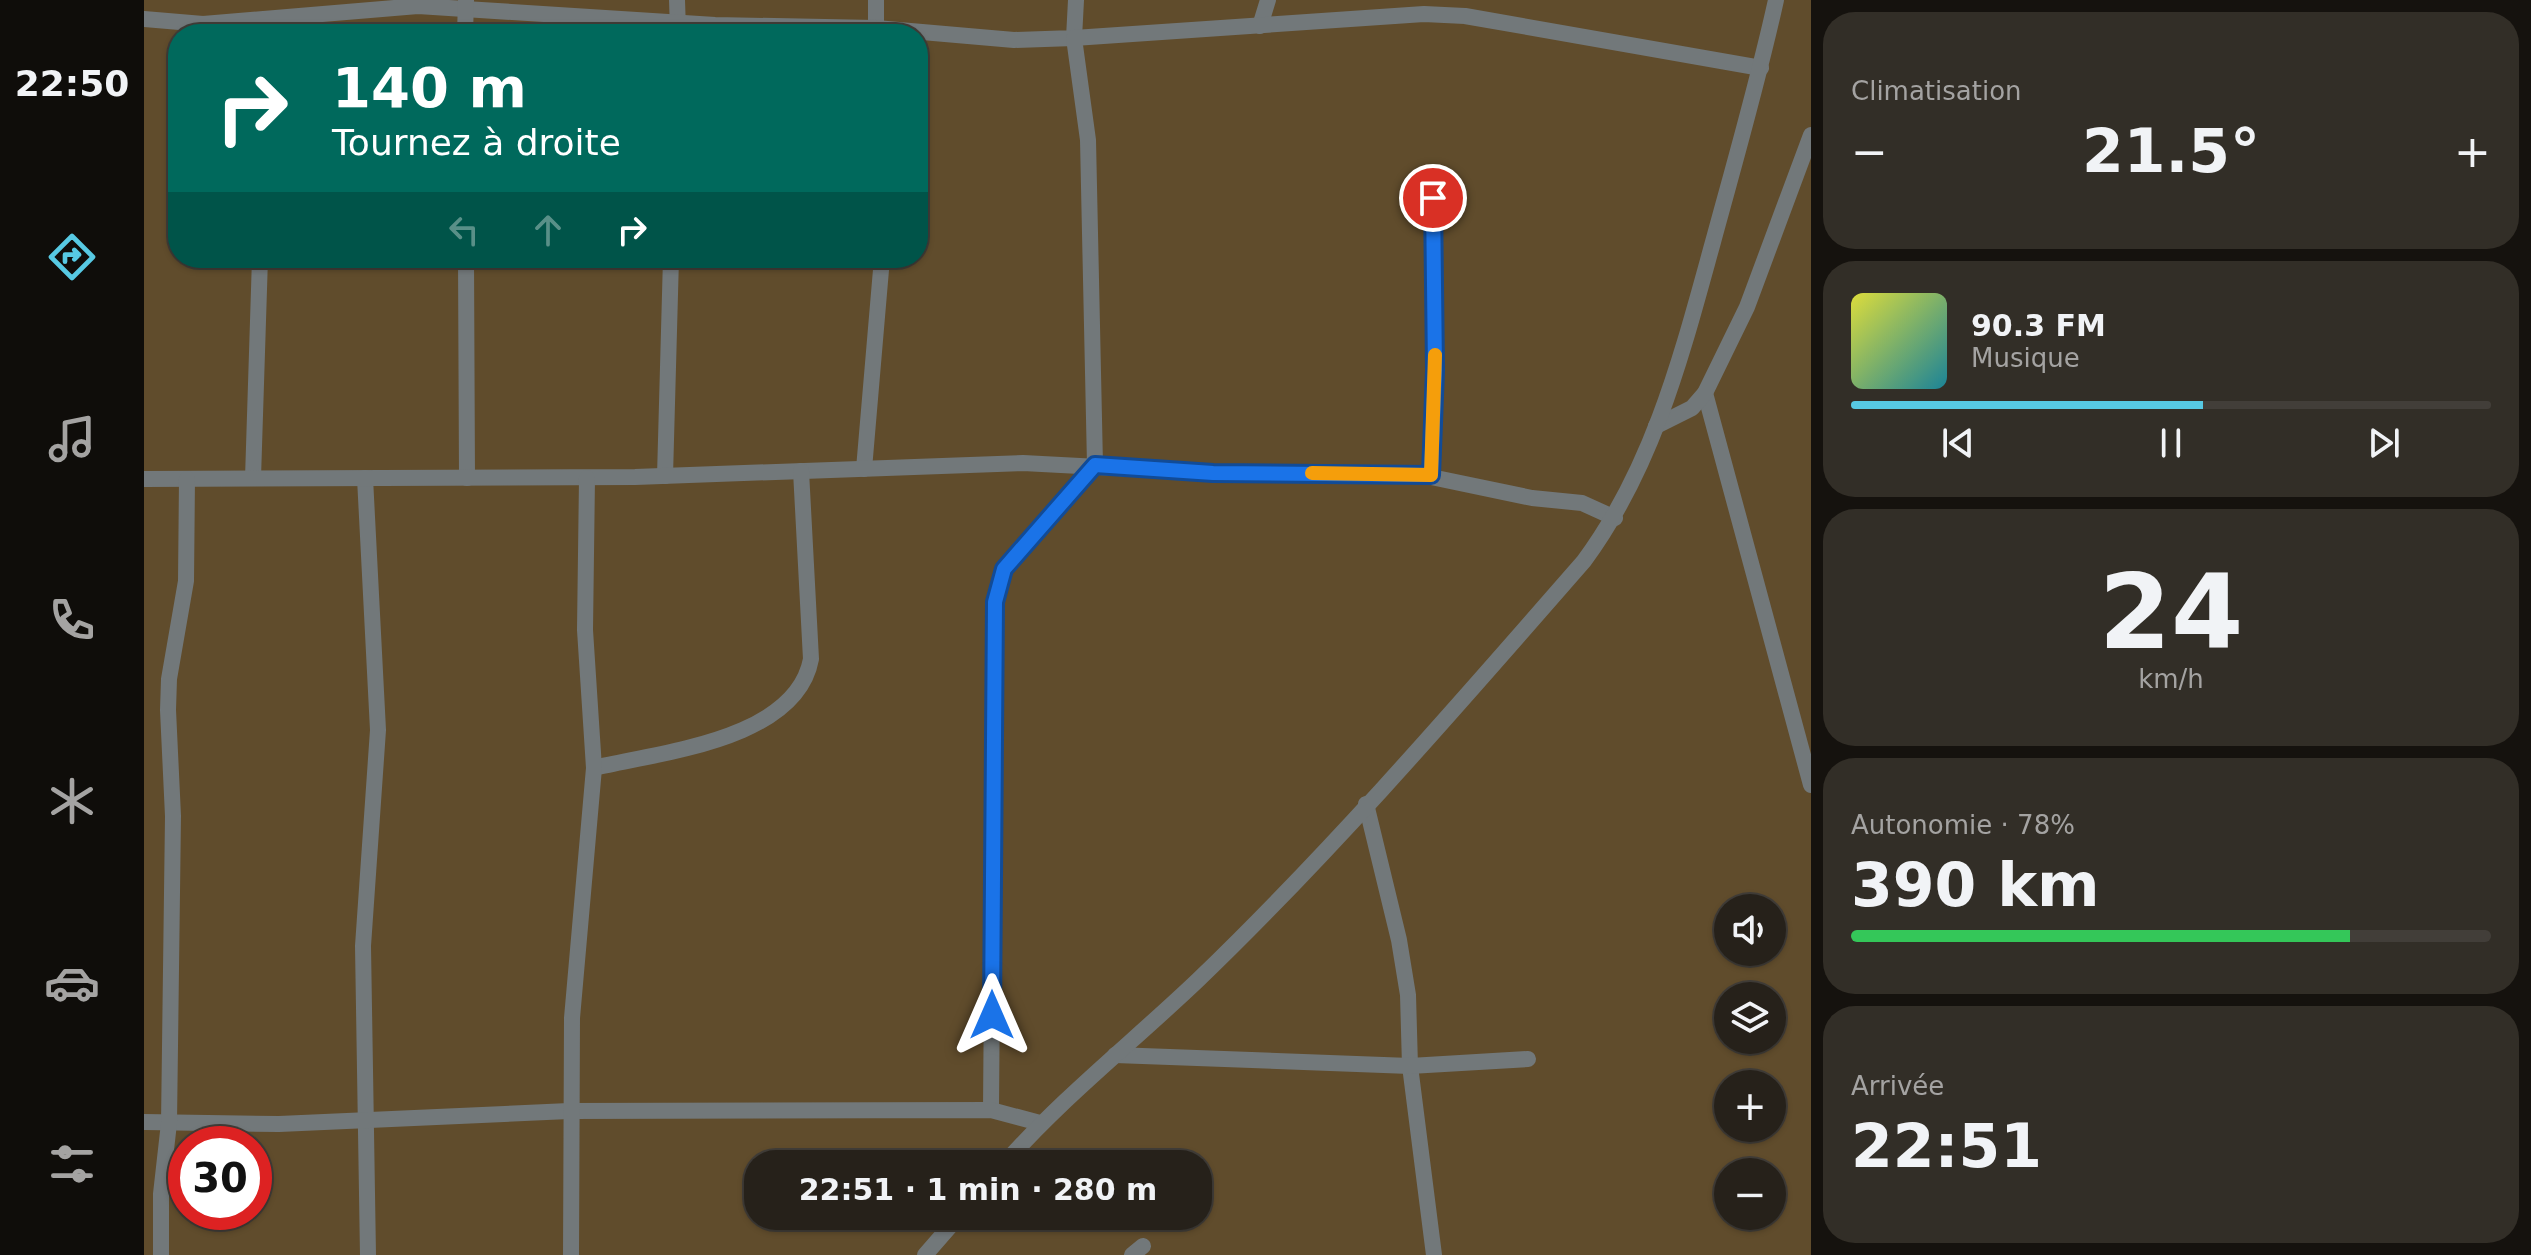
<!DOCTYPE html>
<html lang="fr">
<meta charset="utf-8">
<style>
body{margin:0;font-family:"DejaVu Sans",sans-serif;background:#322e27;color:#f1f3f6;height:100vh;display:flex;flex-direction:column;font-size:30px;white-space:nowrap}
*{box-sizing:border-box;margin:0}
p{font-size:26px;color:#a4a3a2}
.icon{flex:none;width:44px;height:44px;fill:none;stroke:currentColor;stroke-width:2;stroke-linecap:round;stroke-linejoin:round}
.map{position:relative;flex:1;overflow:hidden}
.sheet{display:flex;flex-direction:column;gap:12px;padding:12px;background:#15120e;width:720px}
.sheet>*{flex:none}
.banner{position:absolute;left:24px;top:24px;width:760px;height:244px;border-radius:32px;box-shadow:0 2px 6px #0004,0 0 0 2px #423e39;background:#00695c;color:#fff;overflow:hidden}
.buttons{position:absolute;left:1570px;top:894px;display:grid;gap:16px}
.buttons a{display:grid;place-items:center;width:72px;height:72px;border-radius:50%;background:#26211a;box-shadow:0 2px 6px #0004,0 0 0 2px #423e39;font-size:40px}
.speed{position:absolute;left:24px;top:1126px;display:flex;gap:16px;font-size:40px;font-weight:700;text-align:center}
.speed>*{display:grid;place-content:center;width:104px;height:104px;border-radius:50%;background:#26211a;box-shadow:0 2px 6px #0004,0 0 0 2px #423e39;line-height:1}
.speed .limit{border:12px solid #d22;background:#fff;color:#111}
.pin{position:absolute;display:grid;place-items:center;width:68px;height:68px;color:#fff;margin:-34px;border:4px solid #fff;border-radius:50%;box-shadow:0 2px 8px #0007}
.me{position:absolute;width:88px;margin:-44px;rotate:0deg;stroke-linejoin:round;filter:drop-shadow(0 0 6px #0008)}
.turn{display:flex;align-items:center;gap:28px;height:168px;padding:0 32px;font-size:36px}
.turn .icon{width:104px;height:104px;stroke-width:2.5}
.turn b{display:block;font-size:56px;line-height:68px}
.lanes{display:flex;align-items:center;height:76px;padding:0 32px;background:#0003;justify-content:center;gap:40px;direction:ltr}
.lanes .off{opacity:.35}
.big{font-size:60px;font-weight:800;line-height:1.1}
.sheet .widget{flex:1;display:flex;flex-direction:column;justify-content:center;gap:12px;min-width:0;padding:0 28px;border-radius:32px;background:#322e27}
.sheet .dial{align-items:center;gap:0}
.dial b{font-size:104px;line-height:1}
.song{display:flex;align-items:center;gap:24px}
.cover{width:96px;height:96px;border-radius:12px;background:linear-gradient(135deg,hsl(60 70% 55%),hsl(190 70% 35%))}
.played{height:8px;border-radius:4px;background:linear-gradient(90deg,#57c9e3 55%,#423e39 55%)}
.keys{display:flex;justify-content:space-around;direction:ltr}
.heat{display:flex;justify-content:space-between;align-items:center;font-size:44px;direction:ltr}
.charge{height:12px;border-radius:6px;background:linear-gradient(90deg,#34c759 78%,#423e39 0)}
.trip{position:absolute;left:600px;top:1150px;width:468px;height:80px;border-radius:32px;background:#26211a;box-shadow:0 2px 6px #0004,0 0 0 2px #423e39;font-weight:800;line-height:80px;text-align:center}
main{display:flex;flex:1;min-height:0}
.menu{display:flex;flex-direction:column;width:144px;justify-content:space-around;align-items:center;background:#0f0d0a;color:#a4a3a2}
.menu .icon{width:56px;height:56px}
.menu .selected{color:#57c9e3}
.menu b{font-size:36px;color:#f1f3f6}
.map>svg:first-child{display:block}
.green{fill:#604c2c;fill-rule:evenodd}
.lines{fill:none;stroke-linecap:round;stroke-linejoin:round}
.minor{stroke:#72787a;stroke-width:16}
.tertiary{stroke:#72787a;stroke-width:16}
.route-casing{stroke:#114b97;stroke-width:20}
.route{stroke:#1a73e8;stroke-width:14}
.slow{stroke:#f59e0b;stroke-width:14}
</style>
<main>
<nav class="menu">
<b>22:50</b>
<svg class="icon selected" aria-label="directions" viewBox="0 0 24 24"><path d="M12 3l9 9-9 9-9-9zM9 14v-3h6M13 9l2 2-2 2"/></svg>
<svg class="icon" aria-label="music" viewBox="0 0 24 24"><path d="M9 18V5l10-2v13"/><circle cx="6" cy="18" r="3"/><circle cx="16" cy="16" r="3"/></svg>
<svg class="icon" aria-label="phone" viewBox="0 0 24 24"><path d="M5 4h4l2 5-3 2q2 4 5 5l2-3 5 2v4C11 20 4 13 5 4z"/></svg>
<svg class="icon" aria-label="climate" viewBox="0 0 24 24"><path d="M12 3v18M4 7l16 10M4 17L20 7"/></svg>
<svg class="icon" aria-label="car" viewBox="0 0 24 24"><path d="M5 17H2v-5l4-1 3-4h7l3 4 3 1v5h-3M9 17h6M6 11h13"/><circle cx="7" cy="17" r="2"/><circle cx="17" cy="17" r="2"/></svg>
<svg class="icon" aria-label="filters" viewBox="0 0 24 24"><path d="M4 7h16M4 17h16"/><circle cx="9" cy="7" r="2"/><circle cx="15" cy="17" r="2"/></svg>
</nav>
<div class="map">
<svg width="1667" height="1255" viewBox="0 0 1667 1255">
<rect width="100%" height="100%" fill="#322c23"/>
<path class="green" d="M0,0h1667v1255h-1667zM34,34h740v224h-740zM1584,908h44v44h-44zM1584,996h44v44h-44zM1584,1084h44v44h-44zM42,1144h68v68h-68zM614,1164h440v52h-440zM1584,1172h44v44h-44z"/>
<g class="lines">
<g class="minor">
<path d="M533,0l1,30"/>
<path d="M732,0v34"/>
<path d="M0,19l59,5 215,-18 297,19 161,3 138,12 60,-2 2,-38"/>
<path d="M1116,26l8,-26"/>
<path d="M321,34l1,-34"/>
<path d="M322,258l1,220"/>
<path d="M1561,393l106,392"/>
<path d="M1512,426l36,-18 13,-15 42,-86 64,-172"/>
<path d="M720,469l18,-211"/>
<path d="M1287,475l4,-105 -2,-172"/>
<path d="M521,476l6,-218"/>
<path d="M109,478l7,-220"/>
<path d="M221,478l13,252 -15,216 5,309"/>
<path d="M0,479l491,-2 388,-14 190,10h199l120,25 50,5 33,15"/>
<path d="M450,768c67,-16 202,-28 217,-109l-10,-188"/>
<path d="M1222,804l33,136 9,55 2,71 24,189"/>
<path d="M971,1055l295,11 118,-7"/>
<path d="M847,1110l4,-508 9,-33 91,-104 -7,-325 -14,-102 350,-24 41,2 296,52"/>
<path d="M0,1122l135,2 290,-13 422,-1 49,13"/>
<path d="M17,1255v-61l8,-71 4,-307 -5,-106 1,-31 17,-98 1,-102"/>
<path d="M427,1255l1,-237 22,-250 -9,-138 2,-152"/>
<path d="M988,1255l11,-9"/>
</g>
<g class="tertiary">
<path d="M860,1164c59,-67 129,-122 194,-184 136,-131 261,-276 386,-419 70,-95 98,-207 129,-319 22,-81 45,-160 63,-242"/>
<path d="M781,1255l34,-39"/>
</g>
</g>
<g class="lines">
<defs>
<path id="route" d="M848,1015l3,-413 9,-33 91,-104 118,8 218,2 4,-105 -2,-172"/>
</defs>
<use href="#route" class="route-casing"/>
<use href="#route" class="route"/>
<path class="slow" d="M1168,473l119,2 4,-120"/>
</g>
</svg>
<div class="buttons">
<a><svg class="icon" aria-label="sound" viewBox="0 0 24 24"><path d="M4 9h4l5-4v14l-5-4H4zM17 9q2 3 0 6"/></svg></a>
<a><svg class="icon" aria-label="layers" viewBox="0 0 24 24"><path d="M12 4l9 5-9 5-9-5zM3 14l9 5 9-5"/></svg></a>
<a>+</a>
<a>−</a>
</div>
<div class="speed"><div class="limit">30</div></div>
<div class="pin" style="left:1289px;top:198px;background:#d93025"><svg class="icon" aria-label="arrive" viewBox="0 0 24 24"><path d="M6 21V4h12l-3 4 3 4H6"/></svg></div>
<svg class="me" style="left:848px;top:1015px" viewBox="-20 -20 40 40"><path d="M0-17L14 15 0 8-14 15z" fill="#1a73e8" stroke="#fff" stroke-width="4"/></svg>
<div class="trip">22:51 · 1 min · 280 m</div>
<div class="banner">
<div class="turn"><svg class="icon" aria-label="right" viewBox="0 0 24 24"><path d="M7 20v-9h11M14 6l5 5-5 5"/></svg><div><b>140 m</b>Tournez à droite</div></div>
<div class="lanes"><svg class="icon off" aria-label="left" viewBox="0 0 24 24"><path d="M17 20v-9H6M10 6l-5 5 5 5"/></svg><svg class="icon off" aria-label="ahead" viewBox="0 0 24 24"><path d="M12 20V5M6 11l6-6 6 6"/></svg><svg class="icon" aria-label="right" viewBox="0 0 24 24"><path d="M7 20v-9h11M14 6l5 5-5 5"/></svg></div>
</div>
</div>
<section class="sheet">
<div class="widget"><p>Climatisation</p>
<div class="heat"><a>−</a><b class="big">21.5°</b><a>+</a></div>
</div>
<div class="widget">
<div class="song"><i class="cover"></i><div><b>90.3 FM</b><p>Musique</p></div></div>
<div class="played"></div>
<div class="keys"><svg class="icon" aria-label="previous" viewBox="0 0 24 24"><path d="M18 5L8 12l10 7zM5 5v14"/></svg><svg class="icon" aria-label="pause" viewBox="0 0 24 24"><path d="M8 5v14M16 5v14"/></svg><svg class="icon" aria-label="next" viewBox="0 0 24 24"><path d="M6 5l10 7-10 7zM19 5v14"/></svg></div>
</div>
<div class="widget dial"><b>24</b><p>km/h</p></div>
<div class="widget"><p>Autonomie · 78%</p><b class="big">390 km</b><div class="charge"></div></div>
<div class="widget"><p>Arrivée</p><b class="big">22:51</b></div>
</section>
</main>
